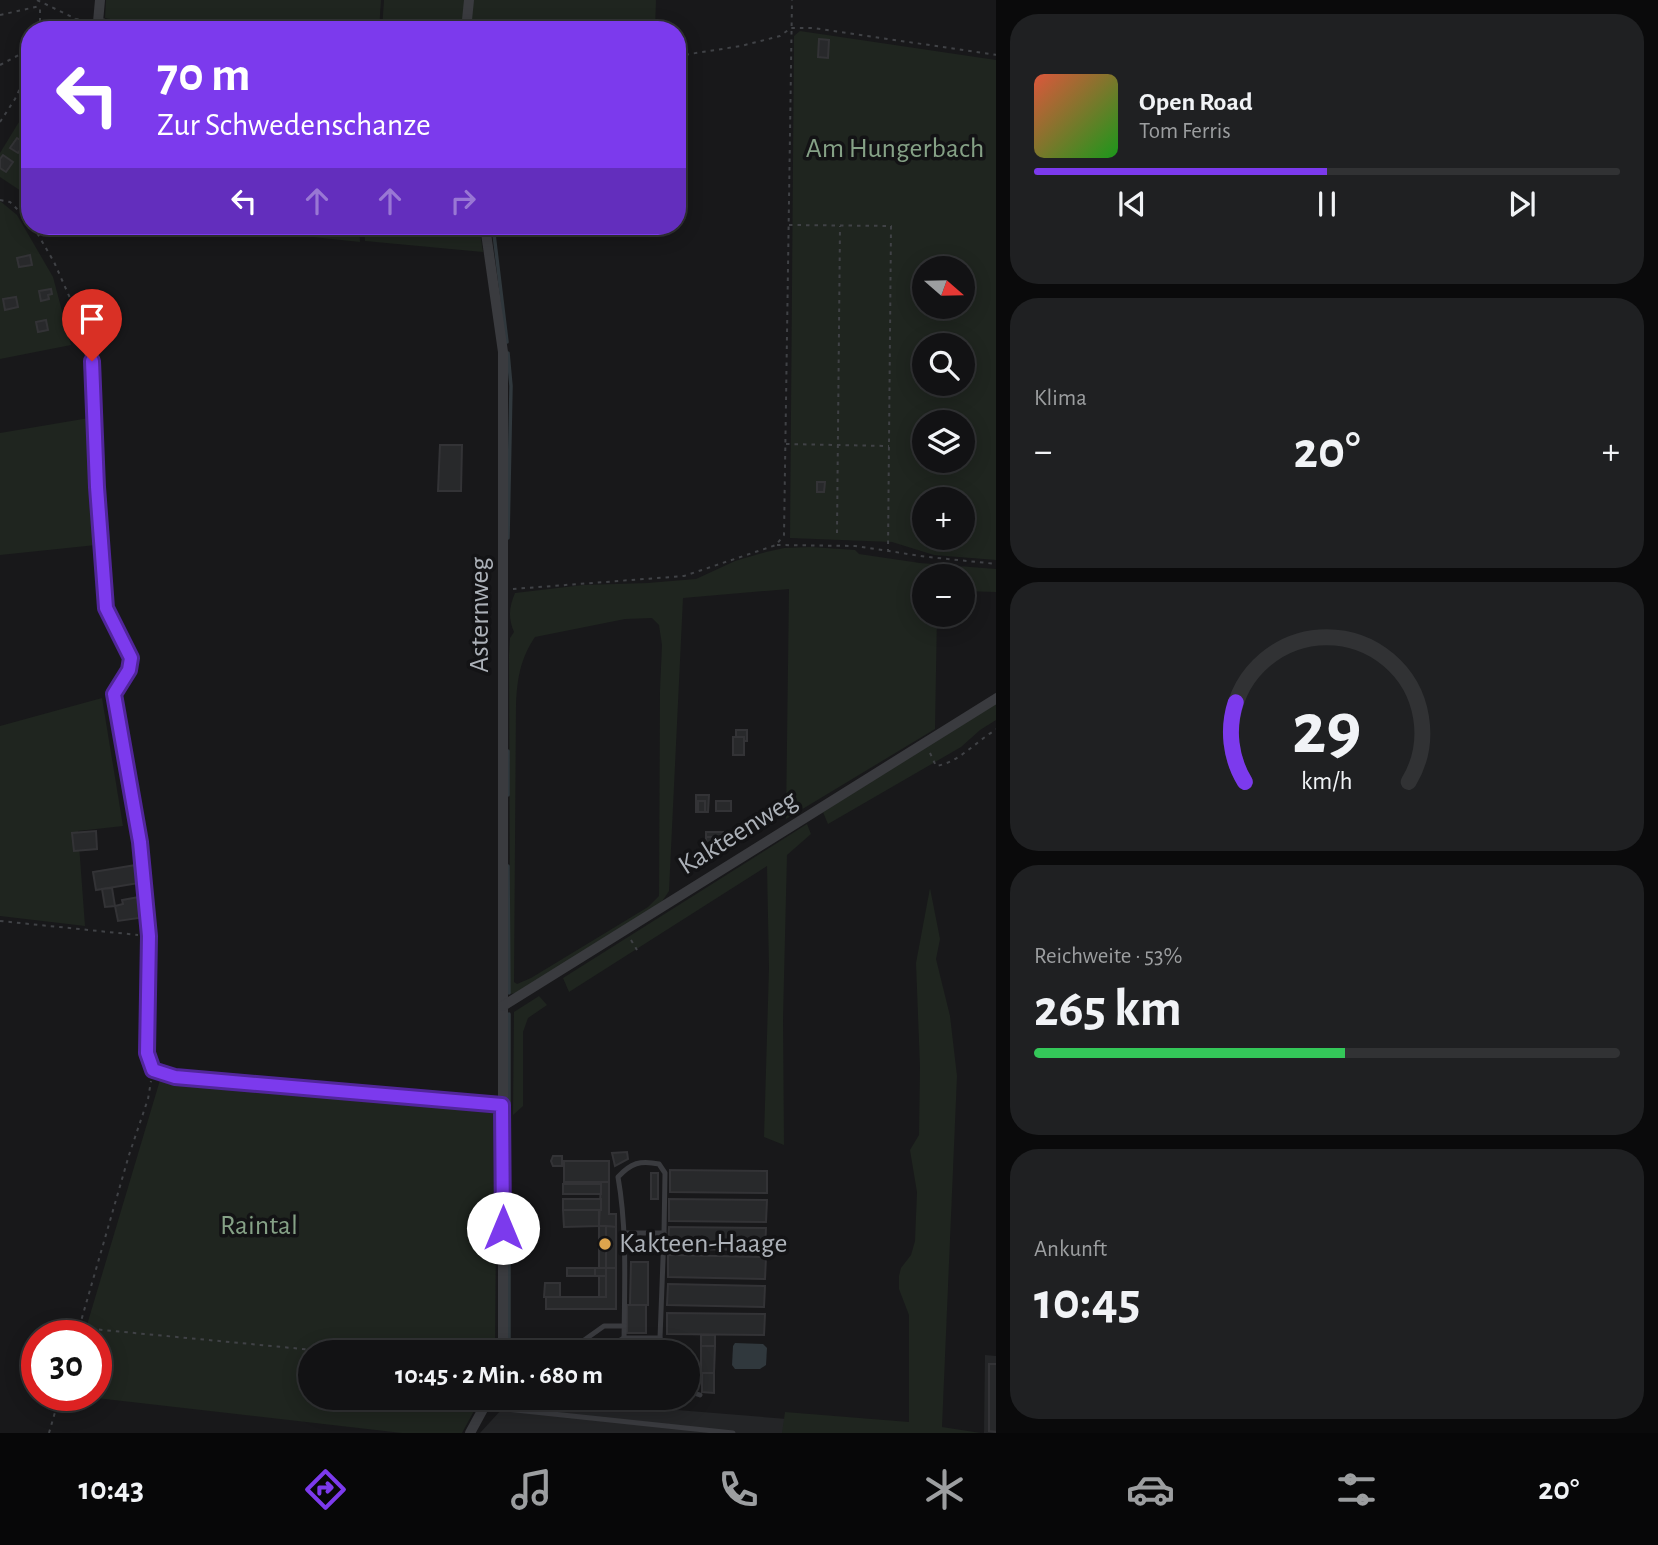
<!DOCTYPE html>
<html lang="de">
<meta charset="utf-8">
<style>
body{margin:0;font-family:"Alegreya Sans",sans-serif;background:#1f2022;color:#f1f3f6;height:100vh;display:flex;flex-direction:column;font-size:26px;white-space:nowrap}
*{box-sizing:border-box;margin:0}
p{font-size:23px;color:#9c9ea0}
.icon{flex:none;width:38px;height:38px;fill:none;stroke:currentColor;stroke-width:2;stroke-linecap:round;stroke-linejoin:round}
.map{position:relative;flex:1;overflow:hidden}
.side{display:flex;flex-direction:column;gap:14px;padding:14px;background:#0a0a0b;width:662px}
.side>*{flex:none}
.guide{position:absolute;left:21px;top:21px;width:665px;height:214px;border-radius:28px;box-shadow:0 4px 18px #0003,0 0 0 2px #313234;background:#7c3aed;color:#fff;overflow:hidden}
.needle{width:46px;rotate:110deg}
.tools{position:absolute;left:912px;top:256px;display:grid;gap:14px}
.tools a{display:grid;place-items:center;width:63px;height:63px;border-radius:50%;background:#121214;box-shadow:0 4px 18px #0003,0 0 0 2px #313234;font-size:35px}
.speed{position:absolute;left:21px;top:1320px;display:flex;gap:14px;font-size:35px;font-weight:700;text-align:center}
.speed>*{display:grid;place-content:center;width:91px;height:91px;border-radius:50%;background:#121214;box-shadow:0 4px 18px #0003,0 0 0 2px #313234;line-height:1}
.speed .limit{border:10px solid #d22;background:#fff;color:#111}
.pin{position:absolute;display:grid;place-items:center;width:60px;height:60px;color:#fff;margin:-72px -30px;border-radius:50% 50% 50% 0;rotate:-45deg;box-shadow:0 0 7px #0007}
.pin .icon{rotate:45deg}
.me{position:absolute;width:77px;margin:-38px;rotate:0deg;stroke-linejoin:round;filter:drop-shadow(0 0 5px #0008)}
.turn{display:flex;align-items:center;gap:24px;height:147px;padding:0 21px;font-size:32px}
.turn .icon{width:91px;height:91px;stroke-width:2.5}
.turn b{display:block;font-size:49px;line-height:60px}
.lanes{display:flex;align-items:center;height:66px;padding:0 21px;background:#0003;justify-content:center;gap:35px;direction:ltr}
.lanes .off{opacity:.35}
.big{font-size:52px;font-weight:600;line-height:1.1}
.side .widget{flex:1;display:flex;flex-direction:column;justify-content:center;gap:10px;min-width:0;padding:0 24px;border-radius:28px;background:#1f2022}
.side .dial{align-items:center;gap:0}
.dial svg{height:182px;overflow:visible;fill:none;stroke:#313234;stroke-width:7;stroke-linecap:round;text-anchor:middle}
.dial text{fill:#f1f3f6;stroke:none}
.song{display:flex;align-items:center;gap:21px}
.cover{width:84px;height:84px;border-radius:10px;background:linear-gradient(135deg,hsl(10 70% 55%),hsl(120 70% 35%))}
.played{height:7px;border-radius:4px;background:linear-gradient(90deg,#7c3aed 50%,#313234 50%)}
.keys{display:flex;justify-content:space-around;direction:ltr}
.heat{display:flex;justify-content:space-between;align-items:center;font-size:38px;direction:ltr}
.charge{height:10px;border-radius:5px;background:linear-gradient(90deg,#34c759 53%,#313234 0)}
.trip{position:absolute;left:298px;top:1340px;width:402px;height:70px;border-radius:35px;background:#121214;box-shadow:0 4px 18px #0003,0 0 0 2px #313234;font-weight:600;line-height:70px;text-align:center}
.tab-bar{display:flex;height:112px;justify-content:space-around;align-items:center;background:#070708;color:#9c9ea0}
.tab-bar .icon{width:49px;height:49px}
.tab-bar .on{color:#7c3aed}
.tab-bar b{font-size:32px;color:#f1f3f6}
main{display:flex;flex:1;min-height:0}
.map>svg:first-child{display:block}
.built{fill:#242527}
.green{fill:#1f251f;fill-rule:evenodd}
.water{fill:#30383d}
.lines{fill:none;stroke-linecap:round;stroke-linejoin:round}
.stream{stroke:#30383d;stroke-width:3.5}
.building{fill:#28292b;stroke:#333336;stroke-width:2}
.path{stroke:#404246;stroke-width:2;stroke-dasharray:3.5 5;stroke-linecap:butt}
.service{stroke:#3a3b3f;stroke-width:5}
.minor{stroke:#3a3b3f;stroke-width:10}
.route-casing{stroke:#51269a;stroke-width:18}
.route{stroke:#7c3aed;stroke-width:12}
.poi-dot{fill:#dea54d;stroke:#131315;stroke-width:2.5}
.labels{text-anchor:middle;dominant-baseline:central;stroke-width:7;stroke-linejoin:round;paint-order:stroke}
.park-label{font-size:28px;fill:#85a186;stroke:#131315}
.street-label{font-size:28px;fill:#acb1b8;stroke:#131315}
.poi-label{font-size:28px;fill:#acb1b8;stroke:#131315;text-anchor:start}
</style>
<main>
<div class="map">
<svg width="997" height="1433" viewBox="0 0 997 1433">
<rect width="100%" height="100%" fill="#18181a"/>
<g class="built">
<path d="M985,1355l11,1v77h-12z"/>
<path d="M512,1398h16l432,35h-480z"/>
</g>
<g class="green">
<path d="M106,0h275l-2,30h-213l-61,-12z"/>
<path d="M384,0h272l-1,30h-273z"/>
<path d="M800,31l196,29v500l-62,-5 -42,-13 -102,-4 4,-502zM924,268h38v38h-38zM924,345h38v38h-38zM924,422h38v38h-38zM924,499h38v38h-38z"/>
<path d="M30,104v93l-30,-20v-24z"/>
<path d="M0,201l17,14 36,62 18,68 -71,14z"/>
<path d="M209,226h150l1,16z"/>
<path d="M364,226h115l4,26 -118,-11z"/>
<path d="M89,418l7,127 -96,10v-122z"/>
<path d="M811,547l44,3 4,4 61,9 76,6v23l-33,-1 -1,-15h-38v38h13l-2,115 -149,90 3,-230 -106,9 -14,293 -8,12 -145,90 -6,1 -3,-3 3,-64 -1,-272 1,-17 4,-6c-6,-14 -5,-25 1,-39l68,-8 65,-2 48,-4 39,-18 31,-9 18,-4zM652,618l7,7 3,20 -2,45 -1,206 -11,11 -117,71 -14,6 -3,-2 2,-276c1,-26 4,-47 19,-69l90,-18z"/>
<path d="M102,698l21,128 -45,5 7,95 -85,-10v-190z"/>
<path d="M996,704v16l-16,10 -19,17 -133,77 -5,-12z"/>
<path d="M807,824l4,10 -24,21 -4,164 1,126 -20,-8 5,-169 -2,-102 -198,126 -6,-14z"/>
<path d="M930,888l10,51 -4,20 14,57 7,60 -15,351 39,6h-199l3,-21 124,10v-107l-10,-26v-13l2,-8 10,-13 4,-14 2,-49 -7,-42 9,-15 1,-68 -4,-104z"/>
<path d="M539,996l8,9 -19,13 -5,14v74l-10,9 1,-103z"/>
<path d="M160,1080l337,30 -2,243h-185v45h171l-19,35h-60l-332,-38h26v-60h-12z"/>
</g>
<path class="water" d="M735,1343l28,1 4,4 -1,17 -6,4h-25l-3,-4 1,-19z"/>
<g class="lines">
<g class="stream">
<path d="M493,226l14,116"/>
<path d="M508,353l3,33 -3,152"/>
<path d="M508,795v-44"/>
<path d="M508,866l1,127"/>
<path d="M509,1014v339"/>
</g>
</g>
<g class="building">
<path d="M819,39l10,1 -1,18 -10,-1z"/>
<path d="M17,138l8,5 -7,10 -8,-5z"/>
<path d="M3,155l10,7 -7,10 -6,-4v-9z"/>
<path d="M30,255l2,10 -13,2 -2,-9z"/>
<path d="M51,289l1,5 -4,1 1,4 -8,2 -2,-10z"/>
<path d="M16,297l2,10 -13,3 -2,-11z"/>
<path d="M46,320l2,10 -10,2 -2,-10z"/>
<path d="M440,445h22l-1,46h-23z"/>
<path d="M817,482h8l-1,10h-7z"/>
<path d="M736,730h11v11h-3v-4h-8z"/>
<rect x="733" y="737" width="11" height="18"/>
<path d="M696,795h13l-1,17h-3v-11h-7v11h-2z"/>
<rect x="698" y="801" width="7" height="11"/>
<rect x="716" y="801" width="15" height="10"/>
<path d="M96,831l1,18 -23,2 -2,-18z"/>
<rect x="706" y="832" width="17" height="5"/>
<rect x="706" y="837" width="17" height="16"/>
<path d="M136,865l3,18 -43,7 -3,-18z"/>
<path d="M112,888l3,18 -10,1 -3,-18z"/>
<path d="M139,897v21l-21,3 -3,-15 8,-2 -1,-4z"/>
<path d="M627,1152l1,7 -13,7 -3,-13z"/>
<path d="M553,1156h9v10h-9l-2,-5z"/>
<rect x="564" y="1161" width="45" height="21"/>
<path d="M670,1170l97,1v22l-97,-1z"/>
<rect x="651" y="1173" width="7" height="26"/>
<path d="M601,1182h8v32h7v13l-17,-1z"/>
<rect x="563" y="1184" width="38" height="10"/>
<rect x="563" y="1199" width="38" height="11"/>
<path d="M669,1199l98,1 -1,22 -97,-1z"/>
<path d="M563,1210h36v16l-35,1z"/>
<rect x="599" y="1226" width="7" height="42"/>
<path d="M606,1226l10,1v41h-10z"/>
<path d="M669,1227l97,1 -1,22 -97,-1z"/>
<path d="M668,1255l98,2 -1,22 -97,-2z"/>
<path d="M631,1262h17v43h-18z"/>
<rect x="567" y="1268" width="28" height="8"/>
<rect x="595" y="1268" width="11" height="8"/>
<path d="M606,1268h10v41h-70v-12h60z"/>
<rect x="599" y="1276" width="7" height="21"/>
<path d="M545,1283h15v14h-16z"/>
<path d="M668,1284l97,2 -1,21 -97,-2z"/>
<rect x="627" y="1305" width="19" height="28"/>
<path d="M667,1313l98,1 -1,21 -97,-1z"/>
<rect x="701" y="1335" width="14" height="11"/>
<path d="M701,1346h14l-1,27h-13z"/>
<path d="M989,1364h8v68l-8,-1z"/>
<path d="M702,1373h12v20l-12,-1z"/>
<path d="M608,1398l38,2 -1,8 -38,-4z"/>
</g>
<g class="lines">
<g class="path">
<path d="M37,0l39,19 11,2"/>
<path d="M0,15l40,-9"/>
<path d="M40,30v-23"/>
<path d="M58,30l18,-11"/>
<path d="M677,56l64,-10 39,-10 11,-8h22l184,27"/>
<path d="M0,65l30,-16"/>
<path d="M0,122l15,-23 15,-32"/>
<path d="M0,200l10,2 20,20"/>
<path d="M789,225l102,1 -3,324"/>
<path d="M33,226l21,36 16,36"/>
<path d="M786,444l103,2"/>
<path d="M837,533l3,-307"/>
<path d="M777,545l78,1 73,11 69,7"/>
<path d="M513,589l171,-13 92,-31 8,-10 8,-535"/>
<path d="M930,753l6,13c24,-4 40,-25 61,-37"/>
<path d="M0,921l138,14"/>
<path d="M631,940l6,10"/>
<path d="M82,1328l263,25"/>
<path d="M77,1335l52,-180 19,-56 3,-18"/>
<path d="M49,1433l11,-38"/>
</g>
<g class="service">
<path d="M624,1233h40l1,-60 -6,-9c-19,-4 -28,-1 -41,13 10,57 6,116 6,174l1,2"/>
<path d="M566,1353l38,-27h20"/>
<path d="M599,1353l25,-15h36l4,-105"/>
<path d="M659,1353l1,-15"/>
<path d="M688,1391l12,4"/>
<path d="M487,1405l12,-7"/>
<path d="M486,1407l247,26"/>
</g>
<g class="minor">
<path d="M100,0l-2,22 29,8"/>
<path d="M466,30l3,-30"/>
<path d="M485,226l18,126v1001"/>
<path d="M74,309l18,52 5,126 9,121 25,50 -2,12 -15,24 26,148 9,94 -2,117 6,17 22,7 327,28"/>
<path d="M503,1006l494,-308"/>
<path d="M470,1433l19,-35"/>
</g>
</g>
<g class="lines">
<defs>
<path id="route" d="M92,361l5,126 9,121 25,50 -2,12 -15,24 26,148 9,94 -2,117 6,17 22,7 327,28 1,123"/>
</defs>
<use href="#route" class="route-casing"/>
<use href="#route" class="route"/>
</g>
<circle class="poi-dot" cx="605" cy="1244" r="7"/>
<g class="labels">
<g class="park-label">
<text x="895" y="149">Am Hungerbach</text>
<text x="259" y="1226">Raintal</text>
</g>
<g class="street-label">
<text transform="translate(480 615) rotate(-90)">Asternweg</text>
<text transform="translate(738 833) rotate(-32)">Kakteenweg</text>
</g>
<g class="poi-label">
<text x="619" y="1244">Kakteen-Haage</text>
</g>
</g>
</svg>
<div class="tools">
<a><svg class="needle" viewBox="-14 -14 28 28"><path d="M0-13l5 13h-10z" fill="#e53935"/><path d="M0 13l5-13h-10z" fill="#9c9ea0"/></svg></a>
<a><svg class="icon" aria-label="search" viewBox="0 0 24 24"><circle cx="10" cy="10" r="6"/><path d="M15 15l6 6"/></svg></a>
<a><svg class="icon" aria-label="layers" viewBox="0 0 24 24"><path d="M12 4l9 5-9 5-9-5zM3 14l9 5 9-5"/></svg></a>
<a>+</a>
<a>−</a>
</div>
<div class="speed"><div class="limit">30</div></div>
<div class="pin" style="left:92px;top:361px;background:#d93025"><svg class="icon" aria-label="arrive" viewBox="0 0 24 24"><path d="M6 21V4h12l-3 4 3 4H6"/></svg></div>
<svg class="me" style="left:503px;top:1228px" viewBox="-20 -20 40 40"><circle r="19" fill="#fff"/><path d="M0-13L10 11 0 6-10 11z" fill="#7c3aed"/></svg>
<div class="trip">10:45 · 2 Min. · 680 m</div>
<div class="guide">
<div class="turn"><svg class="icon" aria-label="left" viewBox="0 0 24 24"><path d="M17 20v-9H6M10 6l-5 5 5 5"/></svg><div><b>70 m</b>Zur Schwedenschanze</div></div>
<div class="lanes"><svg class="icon" aria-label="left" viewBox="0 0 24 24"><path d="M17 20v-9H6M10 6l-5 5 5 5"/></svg><svg class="icon off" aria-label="ahead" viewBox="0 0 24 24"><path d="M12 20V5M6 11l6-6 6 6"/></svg><svg class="icon off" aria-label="ahead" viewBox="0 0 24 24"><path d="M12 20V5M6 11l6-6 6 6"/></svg><svg class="icon off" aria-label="right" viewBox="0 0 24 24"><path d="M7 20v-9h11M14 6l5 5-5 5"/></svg></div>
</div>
</div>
<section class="side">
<div class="widget">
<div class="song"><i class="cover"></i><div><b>Open Road</b><p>Tom Ferris</p></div></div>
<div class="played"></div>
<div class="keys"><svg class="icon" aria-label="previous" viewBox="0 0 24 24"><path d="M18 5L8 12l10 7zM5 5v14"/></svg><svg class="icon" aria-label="pause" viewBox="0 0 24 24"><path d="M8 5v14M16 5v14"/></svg><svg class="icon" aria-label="next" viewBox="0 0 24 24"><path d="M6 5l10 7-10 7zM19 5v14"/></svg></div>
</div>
<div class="widget"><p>Klima</p>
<div class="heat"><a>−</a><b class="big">20°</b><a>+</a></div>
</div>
<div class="widget dial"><svg viewBox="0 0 100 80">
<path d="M14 69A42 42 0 1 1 86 69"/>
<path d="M14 69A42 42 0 0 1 10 34" stroke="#7c3aed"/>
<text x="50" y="56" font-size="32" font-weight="700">29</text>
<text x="50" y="72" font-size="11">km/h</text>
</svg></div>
<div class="widget"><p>Reichweite · 53%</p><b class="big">265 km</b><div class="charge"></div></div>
<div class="widget"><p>Ankunft</p><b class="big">10:45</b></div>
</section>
</main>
<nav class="tab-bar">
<b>10:43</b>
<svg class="icon on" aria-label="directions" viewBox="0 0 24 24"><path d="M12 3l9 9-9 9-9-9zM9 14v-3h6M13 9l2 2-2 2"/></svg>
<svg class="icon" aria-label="music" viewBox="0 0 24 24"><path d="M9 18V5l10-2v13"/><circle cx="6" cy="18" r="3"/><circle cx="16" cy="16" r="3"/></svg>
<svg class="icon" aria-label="phone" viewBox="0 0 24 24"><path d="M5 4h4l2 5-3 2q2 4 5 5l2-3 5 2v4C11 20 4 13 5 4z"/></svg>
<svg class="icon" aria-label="climate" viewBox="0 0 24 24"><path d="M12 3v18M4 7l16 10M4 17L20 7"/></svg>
<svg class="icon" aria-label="car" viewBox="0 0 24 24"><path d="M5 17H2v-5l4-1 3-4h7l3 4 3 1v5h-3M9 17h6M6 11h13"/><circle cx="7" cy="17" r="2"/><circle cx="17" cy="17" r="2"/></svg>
<svg class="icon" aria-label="filters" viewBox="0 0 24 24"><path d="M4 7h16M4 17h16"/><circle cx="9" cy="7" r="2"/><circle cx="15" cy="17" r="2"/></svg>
<b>20°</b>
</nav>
